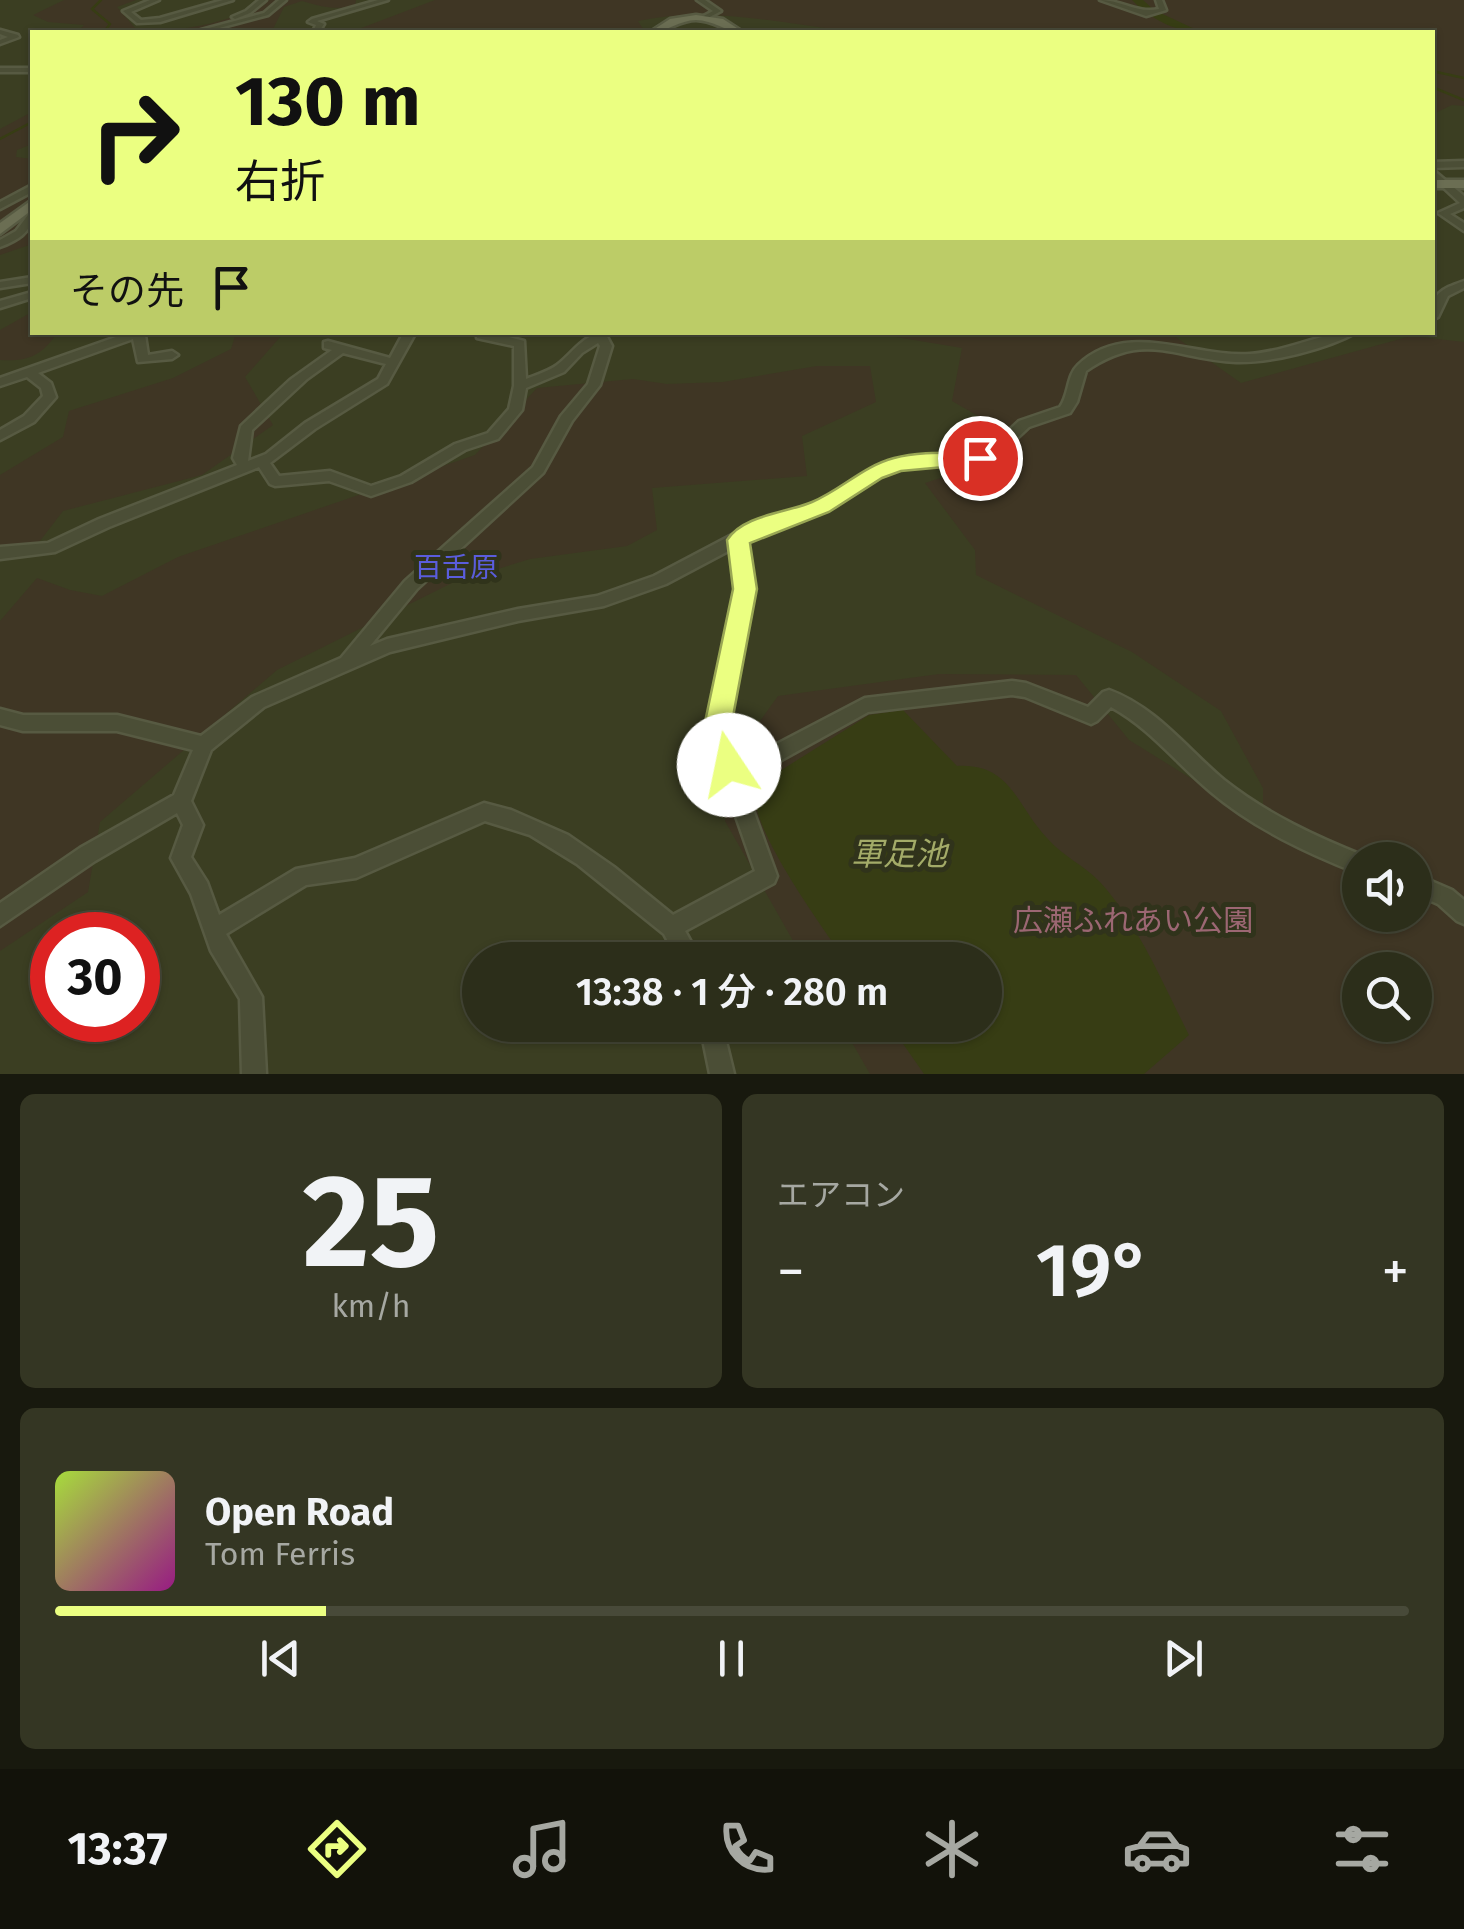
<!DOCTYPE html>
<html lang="ja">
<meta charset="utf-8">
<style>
body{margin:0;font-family:"Fira Sans","Noto Sans JP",sans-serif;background:#343623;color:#f1f3f6;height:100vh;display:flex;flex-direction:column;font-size:38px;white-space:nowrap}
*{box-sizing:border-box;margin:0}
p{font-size:32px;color:#a6a8a2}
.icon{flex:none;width:55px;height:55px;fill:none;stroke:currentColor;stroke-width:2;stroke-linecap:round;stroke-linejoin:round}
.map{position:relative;height:1074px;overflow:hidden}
.side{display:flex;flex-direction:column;gap:20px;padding:20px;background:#18190e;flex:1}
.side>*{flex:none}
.guide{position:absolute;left:30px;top:30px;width:1405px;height:305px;border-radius:0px;box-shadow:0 2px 8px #0004,0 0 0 2px #484a39;background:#ebff81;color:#111;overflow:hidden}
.fabs{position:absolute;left:1342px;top:842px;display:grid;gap:20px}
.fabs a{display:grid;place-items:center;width:90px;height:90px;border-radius:50%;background:#2c2e1a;box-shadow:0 2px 8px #0004,0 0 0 2px #484a39;font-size:50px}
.speed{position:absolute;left:30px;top:912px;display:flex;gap:20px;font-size:50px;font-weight:700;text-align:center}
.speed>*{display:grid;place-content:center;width:130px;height:130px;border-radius:50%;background:#2c2e1a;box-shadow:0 2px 8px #0004,0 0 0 2px #484a39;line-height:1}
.speed .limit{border:15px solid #d22;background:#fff;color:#111}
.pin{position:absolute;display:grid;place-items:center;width:85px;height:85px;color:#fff;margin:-42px;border:5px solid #fff;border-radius:50%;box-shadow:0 2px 10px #0007}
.me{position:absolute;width:110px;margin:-55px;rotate:349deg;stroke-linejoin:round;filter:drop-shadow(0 0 8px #0008)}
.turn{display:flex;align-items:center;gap:35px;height:210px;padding:0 40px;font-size:45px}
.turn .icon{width:130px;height:130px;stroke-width:2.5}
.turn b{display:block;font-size:70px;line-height:85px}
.then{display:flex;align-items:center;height:95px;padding:0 40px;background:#0003;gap:20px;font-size:38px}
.big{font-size:75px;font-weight:600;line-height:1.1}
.side .card{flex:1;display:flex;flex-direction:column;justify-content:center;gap:15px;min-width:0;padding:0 35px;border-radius:15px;background:#343623}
.side .dial{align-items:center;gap:0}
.dial b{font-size:130px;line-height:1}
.song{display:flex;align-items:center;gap:30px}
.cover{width:120px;height:120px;border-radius:15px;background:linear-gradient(135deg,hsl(80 70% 55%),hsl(310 70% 35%))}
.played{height:10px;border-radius:5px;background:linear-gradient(90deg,#ebff81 20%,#484a39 20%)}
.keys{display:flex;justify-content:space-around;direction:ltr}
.heat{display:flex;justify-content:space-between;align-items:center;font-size:55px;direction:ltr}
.side .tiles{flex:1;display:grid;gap:20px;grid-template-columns:1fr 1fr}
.card:last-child{grid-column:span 2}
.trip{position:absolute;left:462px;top:942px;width:540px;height:100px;border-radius:50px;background:#2c2e1a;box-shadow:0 2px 8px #0004,0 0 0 2px #484a39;font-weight:600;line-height:100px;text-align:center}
.tabs{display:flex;height:160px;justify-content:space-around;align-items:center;background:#12120a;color:#a6a8a2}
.tabs .icon{width:70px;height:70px}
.tabs .selected{color:#ebff81}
.tabs b{font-size:45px;color:#f1f3f6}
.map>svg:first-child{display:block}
.green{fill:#3f3624;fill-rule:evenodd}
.water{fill:#373d14}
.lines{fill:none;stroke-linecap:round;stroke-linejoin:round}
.stream{stroke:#373d14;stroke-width:2.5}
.river{fill:#373d14;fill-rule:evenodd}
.minor-casing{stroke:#575a42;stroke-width:5}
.major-casing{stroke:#575a42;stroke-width:5}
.minor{fill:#4b4e36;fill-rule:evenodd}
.major{fill:#6b6e53;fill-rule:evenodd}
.route{fill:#ebff81;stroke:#99a654;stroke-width:2.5}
.labels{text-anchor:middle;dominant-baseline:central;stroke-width:10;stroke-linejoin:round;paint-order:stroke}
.neighbourhood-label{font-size:28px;fill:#5a5ddc;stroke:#30331b}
.near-park-label{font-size:30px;fill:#9c6773;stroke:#30331b}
.near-water-label{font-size:32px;font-style:italic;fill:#a3ab68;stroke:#30331b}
</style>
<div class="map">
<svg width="1464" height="1074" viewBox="0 0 1464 1074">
<rect width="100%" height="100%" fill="#3b3e22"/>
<g class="green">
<path d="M64,0h72l-19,7 18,21c48,6 84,-5 128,-22l6,-6h87l-1,6c-22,4 -32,1 -53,-5l-18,6 -12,24 -4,1h-190l6,-7 -36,-3 -15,-7z"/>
<path d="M435,0h1029v106l-12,-1 -19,9 -1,-82h-599l-8,-4c-63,-9 -125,-20 -187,-7l7,11h-294z"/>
<path d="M32,112v32l-15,6 -1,7 16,2v85l-32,11v-126z"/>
<path d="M32,312v20l25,1c-15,23 -30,29 -57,27v-30z"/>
<path d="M236,333h63l-18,3 -36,41 28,48 -71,50 -139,36 -30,39 -33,10v-85l63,-38 6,-26 104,-33 58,-29z"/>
<path d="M872,333h298l71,50 170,-47 53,6v732h-594l-28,-49h143v-65h-181l-79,-139 17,-75 36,-50 161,-22 137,1 53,65 134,83v-35l-42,-77 -89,-59 -156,-77 -1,-25 -50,-67 81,-27 -21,-36 -33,-19 10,-53zM1360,860h55v55h-55zM1360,970h55v55h-55z"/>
<path d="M817,366h53l6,36 -74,34 5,40 -155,12 5,42 -30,16 -97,13 -78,24 -175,87 -177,152 -12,70 -88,59v-330l37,-43 33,12 32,6 76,-39 297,-102 62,-67 96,-9 34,5 56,-2z"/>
</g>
<path class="water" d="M903,710l54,56c54,-3 59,39 90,72 15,18 37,27 53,44 39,43 63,102 89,153l-45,39h-220l-34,-49h95v-65h-140c-21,-31 -102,-140 -89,-174l113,-71z"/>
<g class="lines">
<g class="stream">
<path d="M101,0l-9,9 18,15 -6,8"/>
<path d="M1432,71l32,7"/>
<path d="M1432,87l32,13"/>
<path d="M0,139l32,-17"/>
</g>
<path class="river" d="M1132,0h11l11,10 47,22c-24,1 -52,-14 -69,-32z"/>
<defs>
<g id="minor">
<path d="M150,0h9l-28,12 10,8 19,-2 63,-18h10l-73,22 -23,1 -14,-12z"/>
<path d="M259,0h7l-16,13 -15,6 -3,-2 14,-6z"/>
<path d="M279,0h7l-18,15 -64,17h-10l70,-19z"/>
<path d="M378,0h10l-71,21 7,3 -5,8h-6l3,-7 -8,-3 4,-3z"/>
<path d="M697,0h8l16,11 -17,9h-4v-2l13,-7z"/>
<path d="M1100,0c21,0 38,14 59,9l-3,-9h6l4,10 -20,6z"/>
<path d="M0,30l18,5 1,2 -19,7v-4l8,-3 -8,-3z"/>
<rect x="0" y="68" width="32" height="4"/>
<path d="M1464,161v6l-32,1v-6z"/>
<path d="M1432,169l32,27v12l-14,6 14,9v8l-26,-18 22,-10 -28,-26z"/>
<path d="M32,185v7l-32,17v-7z"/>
<path d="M32,214c1,18 -16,27 -32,33v-7l16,-9 12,-16z"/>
<path d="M32,277v6l-32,5v-6z"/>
<path d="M1464,281v7l-16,8 -10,21 -6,3c0,-27 7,-30 32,-39z"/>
<path d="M32,292v6l-32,10v-7z"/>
<path d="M130,332h19l-4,3 3,20 24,-4 6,4 -6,4 -34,3 -5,-23 -95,34 13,10 5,14 -22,25 -34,18v-10l24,-14 19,-20 -2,-8 -14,-11 -27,9v-8z"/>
<path d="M404,332h12l-29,52 -72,45 -45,34 9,13 51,-5 41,15 30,-10 54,-32 33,-11 21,-24 5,-23v-40l-37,-8v-6h13l34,9 2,38c10,-4 23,-8 31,-14 16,-12 27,-32 48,-32l7,13 -12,39 -28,36 -29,52 -126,116 -47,57 17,-7 131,-30 79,-13 57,-20 93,-49 70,-24 53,-33 23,-9 87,-7 7,-3 32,-30 41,-14c9,-12 7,-32 18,-42 49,-46 115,-7 172,-11 37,-2 70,-22 107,-22 -30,17 -86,31 -121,30 -63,-3 -90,-32 -150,9l-9,31 -7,11 -41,14 -32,30 -16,6 -81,5 -20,8 -53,35 -81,30 7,48 -26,133 10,39 11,-2 117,-61 147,-17 14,2 62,24 15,-15 6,-2c47,17 78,59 115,90 43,34 92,57 143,77l1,3h-8v14c-53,-21 -105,-45 -149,-82 -34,-28 -61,-64 -100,-85l-14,14 -6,3 -66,-27 -13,-2 -144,17 -110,61 -17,4 36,99 -3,7 -89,48 16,29h-23l-14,-26 -87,-70 -47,-29 -45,-14 -129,57 -50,7 -80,49 36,63 4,77h-24l-2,-75 -29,-48 -20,-57 -20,-36 12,-33 -6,-12 -82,48 -95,65v-23l80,-55 94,-53 19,-45 -76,-19h-94l-23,-6v-16l23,6h94l84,21 51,-39 89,-39 64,-77 128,-114 28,-51 27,-32 12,-38 -2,-3 -16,10 -18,19 -38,16 -4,22 -24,29 -33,11 -54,32 -40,14 -42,-15 -54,5 -5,-2 -11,-17 -150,60 -54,25 -55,7v-12l48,-4 51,-24 138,-54 -4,-7 8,-32 49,-46 42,-30 -8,-2v-6l4,-1 62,17zM343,353l43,11 -8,15 -73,44 -39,31 -18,7 4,-31 55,-51zM732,549l5,40 -28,133 16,63 30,86 -82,44 -59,-48 -46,-32 -57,-25 -27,-7 -129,55 -59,11 -77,46 -12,-33 -16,-25 12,-32 -12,-24 20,-51 53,-43 126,-55 128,-31 86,-15 62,-22z"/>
<path d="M1415,874l37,16 12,10v24l-7,-3 -19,-17 -23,-10z"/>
<path d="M700,1025h22l12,49h-24z"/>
</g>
<g id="major">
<path d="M696,15l27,4 20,13c-16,1 -29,-12 -47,-12 -17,0 -30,13 -46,12l20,-13z"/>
<rect x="1432" y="180" width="32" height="8"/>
<path d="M32,200v10l-32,24v-11z"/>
</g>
</defs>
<use href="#minor" class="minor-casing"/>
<use href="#major" class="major-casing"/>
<use href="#minor" class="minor"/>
<use href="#major" class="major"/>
</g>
<path class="route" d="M980,452l8,2 3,4 -3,5 -87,8 -19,7 -53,34 -79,31 7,46 -25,133 11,43 -4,9 -10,4 -10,-4 -14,-52 28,-133 -6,-49c16,-25 59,-27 85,-38 29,-12 51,-36 82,-44 27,-7 59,-5 86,-6z"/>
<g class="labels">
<g class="neighbourhood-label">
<text x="456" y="567">百舌原</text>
</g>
<g class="near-park-label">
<text x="1133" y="921">広瀬ふれあい公園</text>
</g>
<g class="near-water-label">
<text x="899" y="854">軍足池</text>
</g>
</g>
</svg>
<div class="fabs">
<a><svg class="icon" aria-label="sound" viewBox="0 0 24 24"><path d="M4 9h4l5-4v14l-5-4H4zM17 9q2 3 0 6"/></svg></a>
<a><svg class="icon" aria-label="search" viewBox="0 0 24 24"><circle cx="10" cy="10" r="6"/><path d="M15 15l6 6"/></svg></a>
</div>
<div class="speed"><div class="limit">30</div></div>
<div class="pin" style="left:980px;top:458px;background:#d93025"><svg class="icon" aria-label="arrive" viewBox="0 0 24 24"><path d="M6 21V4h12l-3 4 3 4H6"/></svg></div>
<svg class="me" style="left:729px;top:765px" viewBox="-20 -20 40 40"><circle r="19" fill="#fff"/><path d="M0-13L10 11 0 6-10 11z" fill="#ebff81"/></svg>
<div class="trip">13:38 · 1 分 · 280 m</div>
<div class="guide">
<div class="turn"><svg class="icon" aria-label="right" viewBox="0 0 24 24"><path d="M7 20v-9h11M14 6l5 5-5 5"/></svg><div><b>130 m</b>右折</div></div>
<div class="then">その先<svg class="icon" aria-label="arrive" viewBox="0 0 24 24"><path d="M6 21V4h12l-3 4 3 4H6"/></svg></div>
</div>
</div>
<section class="side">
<div class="tiles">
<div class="card dial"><b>25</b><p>km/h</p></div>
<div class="card"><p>エアコン</p>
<div class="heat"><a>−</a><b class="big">19°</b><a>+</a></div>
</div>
<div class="card">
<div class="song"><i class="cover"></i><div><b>Open Road</b><p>Tom Ferris</p></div></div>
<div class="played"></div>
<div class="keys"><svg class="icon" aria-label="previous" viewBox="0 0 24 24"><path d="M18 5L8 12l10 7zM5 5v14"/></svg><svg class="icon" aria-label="pause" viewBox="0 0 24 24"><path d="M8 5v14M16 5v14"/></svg><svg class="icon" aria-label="next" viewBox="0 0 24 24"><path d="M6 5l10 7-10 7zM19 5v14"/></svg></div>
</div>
</div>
</section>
<nav class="tabs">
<b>13:37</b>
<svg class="icon selected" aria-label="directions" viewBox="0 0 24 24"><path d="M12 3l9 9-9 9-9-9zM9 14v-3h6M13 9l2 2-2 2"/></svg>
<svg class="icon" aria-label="music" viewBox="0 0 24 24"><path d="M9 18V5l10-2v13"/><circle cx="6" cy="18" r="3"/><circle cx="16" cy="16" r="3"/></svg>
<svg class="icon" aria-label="phone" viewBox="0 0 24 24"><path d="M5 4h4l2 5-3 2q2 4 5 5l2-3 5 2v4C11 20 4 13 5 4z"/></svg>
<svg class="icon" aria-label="climate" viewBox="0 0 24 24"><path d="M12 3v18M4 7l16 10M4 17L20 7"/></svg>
<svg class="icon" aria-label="car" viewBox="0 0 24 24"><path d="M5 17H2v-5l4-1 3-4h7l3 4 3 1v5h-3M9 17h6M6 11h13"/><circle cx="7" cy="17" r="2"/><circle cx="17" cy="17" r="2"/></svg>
<svg class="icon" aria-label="filters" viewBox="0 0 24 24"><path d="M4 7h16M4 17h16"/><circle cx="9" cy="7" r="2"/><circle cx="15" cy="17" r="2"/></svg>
</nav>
